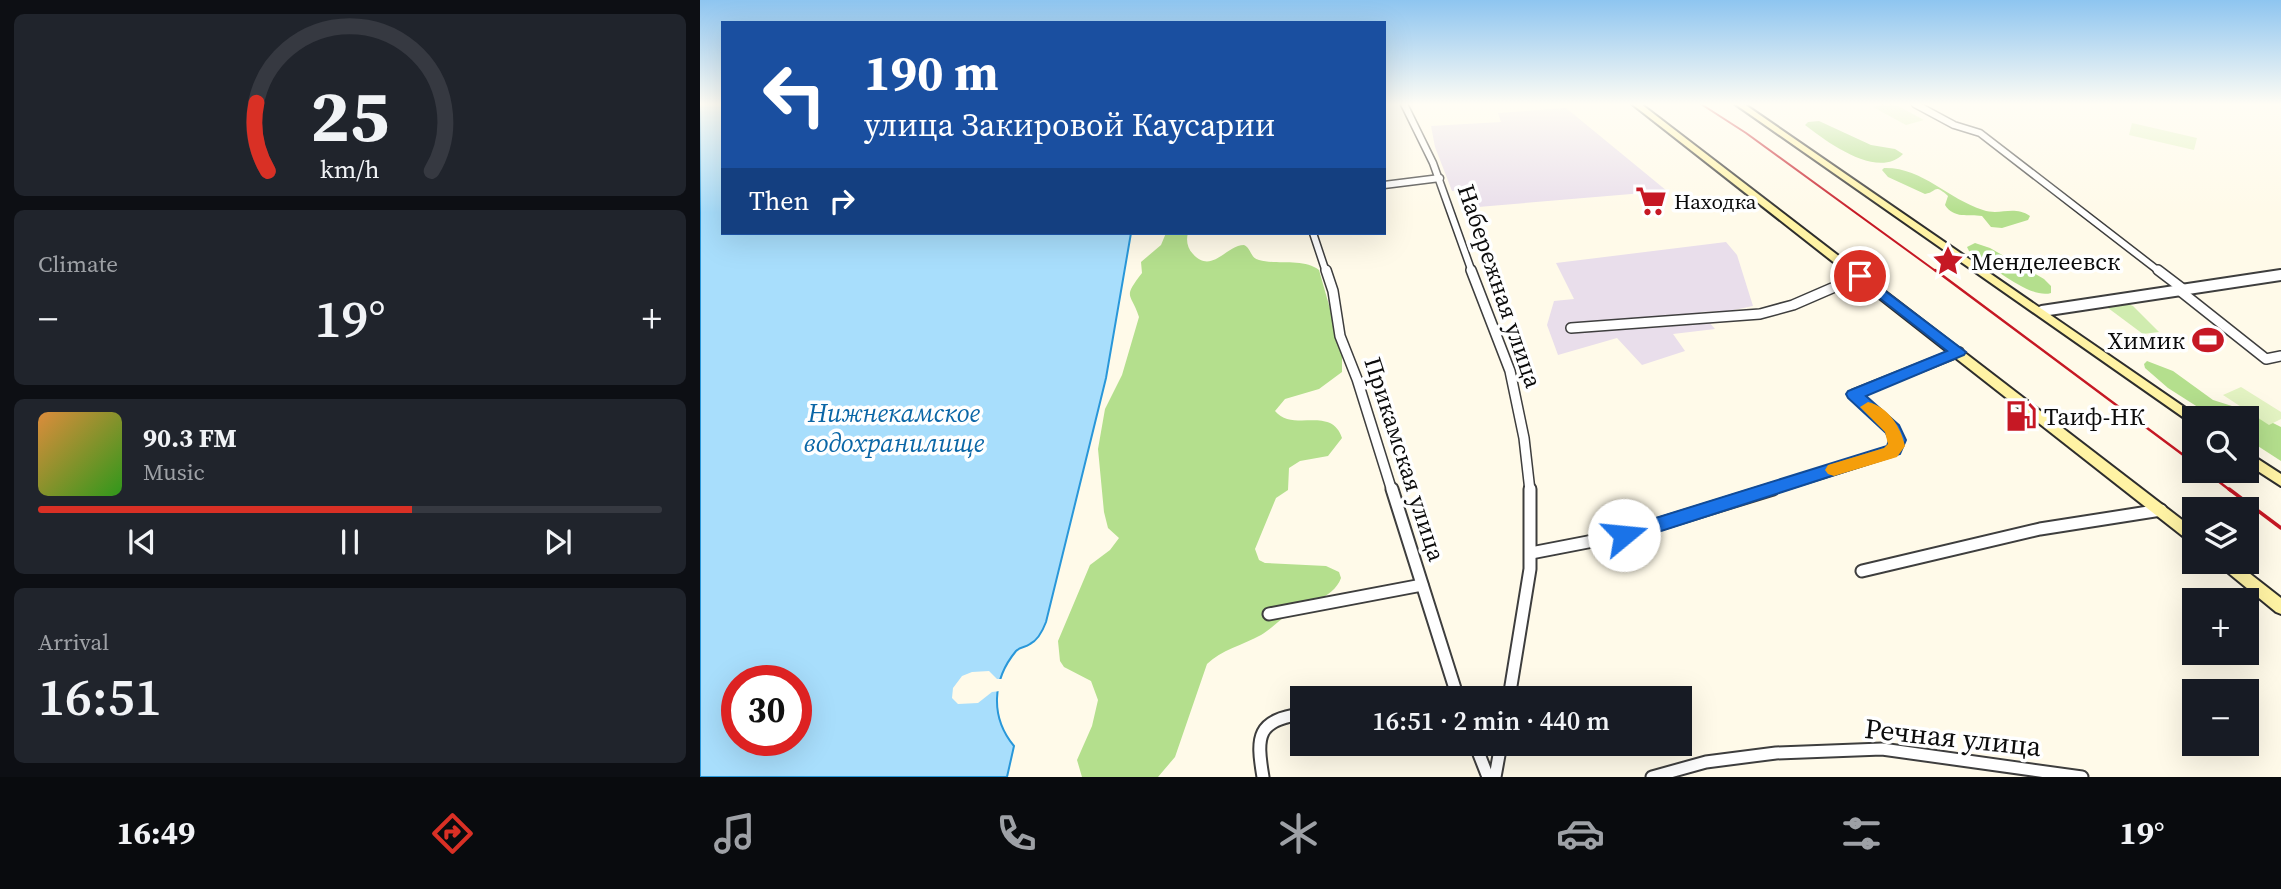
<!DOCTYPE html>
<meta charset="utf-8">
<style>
body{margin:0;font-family:"Source Serif 4",serif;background:#20242c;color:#f1f3f6;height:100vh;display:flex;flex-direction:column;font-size:26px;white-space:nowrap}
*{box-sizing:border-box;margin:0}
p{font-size:23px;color:#9ea1a6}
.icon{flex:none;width:38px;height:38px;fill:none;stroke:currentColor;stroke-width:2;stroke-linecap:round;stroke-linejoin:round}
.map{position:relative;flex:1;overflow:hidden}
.sheet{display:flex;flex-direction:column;gap:14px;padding:14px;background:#0d0f14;width:700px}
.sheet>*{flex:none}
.hud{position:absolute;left:21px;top:21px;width:665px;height:214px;border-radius:0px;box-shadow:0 7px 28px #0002;background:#1a4fa0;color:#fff;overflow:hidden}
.fabs{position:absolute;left:1482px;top:406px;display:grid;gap:14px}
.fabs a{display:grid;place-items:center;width:77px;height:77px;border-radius:0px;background:#171b24;box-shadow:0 7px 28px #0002;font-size:35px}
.speed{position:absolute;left:21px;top:665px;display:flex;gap:14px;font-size:35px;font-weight:700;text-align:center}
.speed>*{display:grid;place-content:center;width:91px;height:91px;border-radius:50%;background:#171b24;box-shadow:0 7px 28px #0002;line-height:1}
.speed .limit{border:10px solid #d22;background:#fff;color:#111}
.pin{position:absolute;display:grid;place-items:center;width:60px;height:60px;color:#fff;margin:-30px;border:4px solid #fff;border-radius:50%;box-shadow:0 2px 7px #0007}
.me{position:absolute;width:77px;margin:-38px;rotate:73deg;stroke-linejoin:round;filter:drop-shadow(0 0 5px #0008)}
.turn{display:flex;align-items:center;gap:24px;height:147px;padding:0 28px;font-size:32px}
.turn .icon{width:91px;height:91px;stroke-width:2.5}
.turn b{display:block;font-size:49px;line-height:60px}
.then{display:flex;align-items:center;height:66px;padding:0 28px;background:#0003;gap:14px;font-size:26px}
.big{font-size:52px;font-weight:600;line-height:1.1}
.sheet .tile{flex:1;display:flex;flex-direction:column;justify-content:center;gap:10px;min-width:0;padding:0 24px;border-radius:10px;background:#20242c}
.sheet .dial{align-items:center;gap:0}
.dial svg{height:182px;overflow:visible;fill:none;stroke:#363941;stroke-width:7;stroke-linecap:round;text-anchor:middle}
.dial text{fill:#f1f3f6;stroke:none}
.song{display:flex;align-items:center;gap:21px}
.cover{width:84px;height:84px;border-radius:10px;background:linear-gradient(135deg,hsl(30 70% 55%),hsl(110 70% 35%))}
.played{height:7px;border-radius:4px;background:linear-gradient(90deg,#d93025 60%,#363941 60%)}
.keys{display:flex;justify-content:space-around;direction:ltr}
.heat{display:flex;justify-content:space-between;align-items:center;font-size:38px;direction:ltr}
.trip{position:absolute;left:590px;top:686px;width:402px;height:70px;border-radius:0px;background:#171b24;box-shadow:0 7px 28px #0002;font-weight:600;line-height:70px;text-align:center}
.tab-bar{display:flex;height:112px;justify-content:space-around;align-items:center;background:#090b0e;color:#9ea1a6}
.tab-bar .icon{width:49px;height:49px}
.tab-bar .active{color:#d93025}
.tab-bar b{font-size:32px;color:#f1f3f6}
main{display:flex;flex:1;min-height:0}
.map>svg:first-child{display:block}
.industrial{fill:#e9deeb}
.green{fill:#d0ecaf}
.forest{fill:#b4df8d}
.pitch{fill:#e3f3c2}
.water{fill:#a8defc;stroke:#2997d9;stroke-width:2;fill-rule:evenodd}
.pier{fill:#fffae9}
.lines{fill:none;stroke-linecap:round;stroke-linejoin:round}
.minor-far2-casing{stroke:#3e3e3e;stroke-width:9}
.minor-far1-casing{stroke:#3e3e3e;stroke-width:12}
.minor-casing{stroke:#3e3e3e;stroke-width:15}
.tertiary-casing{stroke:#3e3e3e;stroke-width:14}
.secondary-casing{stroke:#2d2d2d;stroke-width:4}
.minor-far2{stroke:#fff;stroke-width:6}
.minor-far1{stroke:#fff;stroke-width:9}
.minor{stroke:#fff;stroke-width:11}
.tertiary{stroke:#fff;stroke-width:10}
.secondary{fill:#fff3a4;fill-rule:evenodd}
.rail-far2{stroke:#c61824;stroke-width:2}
.rail-far1{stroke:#c61824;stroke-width:2.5}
.rail{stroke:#c61824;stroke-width:3.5}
.route{fill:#1a73e8;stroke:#114b97;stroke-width:2}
.slow{fill:#f59e0b}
.labels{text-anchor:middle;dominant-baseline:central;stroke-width:7;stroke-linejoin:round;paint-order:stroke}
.far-poi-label{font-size:21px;fill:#0b0b0b;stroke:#fff;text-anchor:start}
.poi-label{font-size:24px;fill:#0b0b0b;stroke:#fff;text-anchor:start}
.street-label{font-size:24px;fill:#0b0b0b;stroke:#fff}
.water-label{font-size:26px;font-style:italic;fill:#0a66a6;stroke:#fff}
.near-street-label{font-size:28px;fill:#0b0b0b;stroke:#fff}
</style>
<main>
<section class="sheet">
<div class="tile dial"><svg viewBox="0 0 100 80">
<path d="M14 69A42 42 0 1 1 86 69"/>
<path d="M14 69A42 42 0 0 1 9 39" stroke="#d93025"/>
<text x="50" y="56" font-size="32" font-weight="700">25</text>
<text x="50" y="72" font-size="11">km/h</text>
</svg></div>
<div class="tile"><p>Climate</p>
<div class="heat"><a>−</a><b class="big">19°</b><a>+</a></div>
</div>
<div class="tile">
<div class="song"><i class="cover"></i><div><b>90.3 FM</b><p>Music</p></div></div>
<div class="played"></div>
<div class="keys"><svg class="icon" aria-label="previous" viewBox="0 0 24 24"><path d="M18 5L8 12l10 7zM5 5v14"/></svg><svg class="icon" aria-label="pause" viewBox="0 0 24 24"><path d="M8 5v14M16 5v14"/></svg><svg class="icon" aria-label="next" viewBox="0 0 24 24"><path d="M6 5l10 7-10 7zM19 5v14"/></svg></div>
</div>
<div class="tile"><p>Arrival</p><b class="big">16:51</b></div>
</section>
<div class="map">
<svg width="1581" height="777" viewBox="0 0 1581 777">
<rect width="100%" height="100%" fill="#fffae9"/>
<g class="industrial">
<path d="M866,108l101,83 -201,17 -8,-18 -6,1 -17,-44 -4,-21 70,-4 -3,-9z"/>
<path d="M1026,242l11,13 16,51 -24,5 -29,1 15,17 -42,5 12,17 -43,14 -25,-27 -59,17 -11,-30 7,-24 20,-2 -18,-36z"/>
</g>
<path class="green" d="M1423,302l10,4 26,26 -16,2 -39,-29z"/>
<g class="forest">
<path d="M1119,121l52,24 24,4 8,5c-25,26 -76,-12 -98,-29l3,-3z"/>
<path d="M1184,168c38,-1 64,31 99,42 17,6 30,-5 47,6l-2,4 -26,8 -11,-1 -9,-11c-14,-2 -28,3 -37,-11l3,-9c-15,-13 -10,-4 -23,-2l-37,-17 -6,-7z"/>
<path d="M466,233h22c-2,7 -1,15 5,21 19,21 33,-9 51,-9 8,4 6,13 15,15 18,5 45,-2 60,10l23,81v21l-23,17 -34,10 -10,12c18,22 56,-6 67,27l-14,18 -28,5 -11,7 -1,22 -12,8 -21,51 4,11 6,3 61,3 13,6 2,6c-8,22 -36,24 -54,37 -9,6 -17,15 -26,20 -18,10 -40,15 -54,29l-32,93 -17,20h-76l-5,-17 15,-34 6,-26 -7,-19 -27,-14 -4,-6 -2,-20 32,-76 20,-15 9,-12 -11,-10 -4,-16 -6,-63 7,-40 17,-34 17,-58c-8,-25 -17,-18 3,-44l-1,-11 20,-17z"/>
<path d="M1275,243l15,5 54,31 7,7v7c-21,7 -63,-30 -82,-42l-2,-4z"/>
<path d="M1447,361l26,10 40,29 38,12 30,15v34l-34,-22v-21h-32l-47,-30 -23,-20 -1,-4z"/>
</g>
<g class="pitch">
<path d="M1184,104h10l30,16 -18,5 -33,-18z"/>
<path d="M1432,123l65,15 -3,12 -65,-15z"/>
<path d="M1541,387l40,25v7l-12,6 -46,-30z"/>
</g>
<path class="water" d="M0,104h23v129h408l-25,145 -60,244c-3,8 -8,18 -16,22 -5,4 -9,2 -14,7 -24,29 -26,66 -2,95l-7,31h-307zM37,681h59v59h-59z"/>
<path class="pier" d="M289,671l8,8h7l-4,12 -8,1 -14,11 -20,1 -6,-6 1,-10 9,-12 10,-4z"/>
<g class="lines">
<defs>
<g id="minor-far2">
<path d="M704,104l29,59 39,109"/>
<path d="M1215,104l39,21 26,8 180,139"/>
<path d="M684,185l56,-7"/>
<path d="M613,233l13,39"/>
</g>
<g id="minor-far1">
<path d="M626,270l7,21 7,45 17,43 35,112"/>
<path d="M771,270l39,101 14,67 6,53"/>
<path d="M1458,270l25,19"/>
<path d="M1479,290l87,69 15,-3"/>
<path d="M871,328l189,-14 33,-9 67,-29"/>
<path d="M1067,491l124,-39 7,-12 -5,-10 -39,-36 105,-42"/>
</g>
<g id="minor">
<path d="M692,489l66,209"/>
<path d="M831,553l93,-18 149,-46"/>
<path d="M1162,571l178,-42 121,-19"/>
<path d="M569,614l153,-29"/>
<path d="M725,698h19"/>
<path d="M809,698l21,-129v-80"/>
<path d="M775,744l13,33"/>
<path d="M563,777c-7,-41 -6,-57 39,-63"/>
<path d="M795,777l6,-33"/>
<path d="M952,777l54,-15 70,-9 106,-4 200,28"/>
</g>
<path id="tertiary" d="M1342,311l239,-36"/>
<g id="secondary">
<path d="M932,104h9l553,425v14l-5,-2z"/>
<path d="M1035,104h9l456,314h-6v5l-4,-1z"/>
<path d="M1547,452l34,22v12l-34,-22z"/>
<path d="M1518,562h17l46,36v16l-5,-2 -56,-46z"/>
</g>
</defs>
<use href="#minor-far2" class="minor-far2-casing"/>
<use href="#minor-far1" class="minor-far1-casing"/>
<use href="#minor" class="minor-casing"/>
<use href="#tertiary" class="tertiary-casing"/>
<use href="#secondary" class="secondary-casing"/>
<use href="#minor-far2" class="minor-far2"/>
<use href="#minor-far1" class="minor-far1"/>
<use href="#minor" class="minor"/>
<use href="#tertiary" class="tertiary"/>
<use href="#secondary" class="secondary"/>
<path class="rail-far2" d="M1001,104l45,29 191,139"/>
<g class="rail-far1">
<path d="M1235,270l259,193"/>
<path d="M1505,471l26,20"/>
</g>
<path class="rail" d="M1529,489l52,39"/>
</g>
<linearGradient id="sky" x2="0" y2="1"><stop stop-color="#8ec5f0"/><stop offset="0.49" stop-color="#fffdf5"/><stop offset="1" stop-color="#fffdf5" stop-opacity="0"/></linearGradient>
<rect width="1581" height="213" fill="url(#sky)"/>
<path class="route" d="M1160,272l106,80 -2,3 -98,41 33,29 7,15 -6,14 -276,89 -7,-3 -2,-5 2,-5 270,-84 2,-6 -3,-7 -38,-35 -2,-4 2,-3 99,-40 -92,-72 -2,-3z"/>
<path class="slow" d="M1168,402c20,5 33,25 37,44l-8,11 -63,19 -6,-2 -3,-4 3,-5 56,-17 4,-4 -3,-12 -25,-25z"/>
<defs>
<symbol id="supermarket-bare" viewBox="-9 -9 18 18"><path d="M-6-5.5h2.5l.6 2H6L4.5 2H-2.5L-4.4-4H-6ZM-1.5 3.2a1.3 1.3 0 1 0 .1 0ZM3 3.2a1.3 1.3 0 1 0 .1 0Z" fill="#c61824" stroke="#fff" stroke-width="2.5" paint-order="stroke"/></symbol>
<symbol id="sight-bare" viewBox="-9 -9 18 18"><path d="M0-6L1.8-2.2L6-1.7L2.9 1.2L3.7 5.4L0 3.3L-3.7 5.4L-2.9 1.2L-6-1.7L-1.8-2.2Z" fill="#c61824" stroke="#fff" stroke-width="2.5" paint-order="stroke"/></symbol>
<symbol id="stadium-bare" viewBox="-9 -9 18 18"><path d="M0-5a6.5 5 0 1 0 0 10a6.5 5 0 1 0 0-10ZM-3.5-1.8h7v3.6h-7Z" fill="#c61824" stroke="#fff" stroke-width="2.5" paint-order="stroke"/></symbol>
<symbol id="fuel-bare" viewBox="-9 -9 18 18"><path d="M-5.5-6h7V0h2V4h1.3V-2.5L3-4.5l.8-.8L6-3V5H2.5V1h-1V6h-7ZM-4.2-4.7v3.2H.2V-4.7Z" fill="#c61824" stroke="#fff" stroke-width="2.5" paint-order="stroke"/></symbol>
</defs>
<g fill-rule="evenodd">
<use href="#supermarket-bare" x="929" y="179" width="44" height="44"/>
<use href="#sight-bare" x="1226" y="239" width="44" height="44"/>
<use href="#stadium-bare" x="1486" y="318" width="44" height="44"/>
<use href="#fuel-bare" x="1299" y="394" width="44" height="44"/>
</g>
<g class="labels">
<g class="far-poi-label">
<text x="974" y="201">Находка</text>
</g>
<g class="poi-label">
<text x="1271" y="261">Менделеевск</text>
<text x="1485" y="340" text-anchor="end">Химик</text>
<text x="1344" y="416">Таиф-НК</text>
</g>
<g class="street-label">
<text transform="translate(800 286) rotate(71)">Набережная улица</text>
<text transform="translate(705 459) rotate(72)">Прикамская улица</text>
</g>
<g class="water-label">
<text x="194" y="413">Нижнекамское<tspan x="194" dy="30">водохранилище</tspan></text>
</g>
<g class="near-street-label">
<text transform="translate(1253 737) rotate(6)">Речная улица</text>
</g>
</g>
</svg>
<div class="fabs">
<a><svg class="icon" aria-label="search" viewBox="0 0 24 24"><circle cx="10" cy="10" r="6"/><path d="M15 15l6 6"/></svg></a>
<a><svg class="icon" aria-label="layers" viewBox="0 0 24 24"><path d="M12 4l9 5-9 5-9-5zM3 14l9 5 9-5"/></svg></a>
<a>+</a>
<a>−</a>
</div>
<div class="speed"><div class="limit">30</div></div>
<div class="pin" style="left:1160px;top:276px;background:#d93025"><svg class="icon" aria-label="arrive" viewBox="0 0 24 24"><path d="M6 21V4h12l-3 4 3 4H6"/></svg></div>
<svg class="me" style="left:924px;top:535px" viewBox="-20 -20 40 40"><circle r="19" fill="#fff"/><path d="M0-13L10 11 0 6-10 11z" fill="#1a73e8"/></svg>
<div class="trip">16:51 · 2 min · 440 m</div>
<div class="hud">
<div class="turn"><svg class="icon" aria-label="left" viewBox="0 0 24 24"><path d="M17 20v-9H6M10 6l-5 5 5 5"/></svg><div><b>190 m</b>улица Закировой Каусарии</div></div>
<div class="then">Then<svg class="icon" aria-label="right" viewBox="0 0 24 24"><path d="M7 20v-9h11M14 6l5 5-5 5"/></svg></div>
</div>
</div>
</main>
<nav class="tab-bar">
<b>16:49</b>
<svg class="icon active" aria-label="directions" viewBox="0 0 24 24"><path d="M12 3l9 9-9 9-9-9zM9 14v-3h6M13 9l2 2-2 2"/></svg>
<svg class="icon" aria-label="music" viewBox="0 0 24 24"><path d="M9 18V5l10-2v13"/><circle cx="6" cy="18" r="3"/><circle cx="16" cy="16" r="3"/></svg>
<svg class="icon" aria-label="phone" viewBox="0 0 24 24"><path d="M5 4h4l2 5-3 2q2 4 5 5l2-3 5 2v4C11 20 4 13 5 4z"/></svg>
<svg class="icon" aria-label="climate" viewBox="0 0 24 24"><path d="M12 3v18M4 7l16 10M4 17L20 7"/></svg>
<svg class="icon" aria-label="car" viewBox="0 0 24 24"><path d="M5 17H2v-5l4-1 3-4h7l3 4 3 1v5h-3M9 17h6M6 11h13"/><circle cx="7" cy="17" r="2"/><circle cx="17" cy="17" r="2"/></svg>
<svg class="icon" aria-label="filters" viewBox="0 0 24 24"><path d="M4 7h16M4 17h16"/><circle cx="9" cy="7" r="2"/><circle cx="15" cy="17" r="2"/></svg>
<b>19°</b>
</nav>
